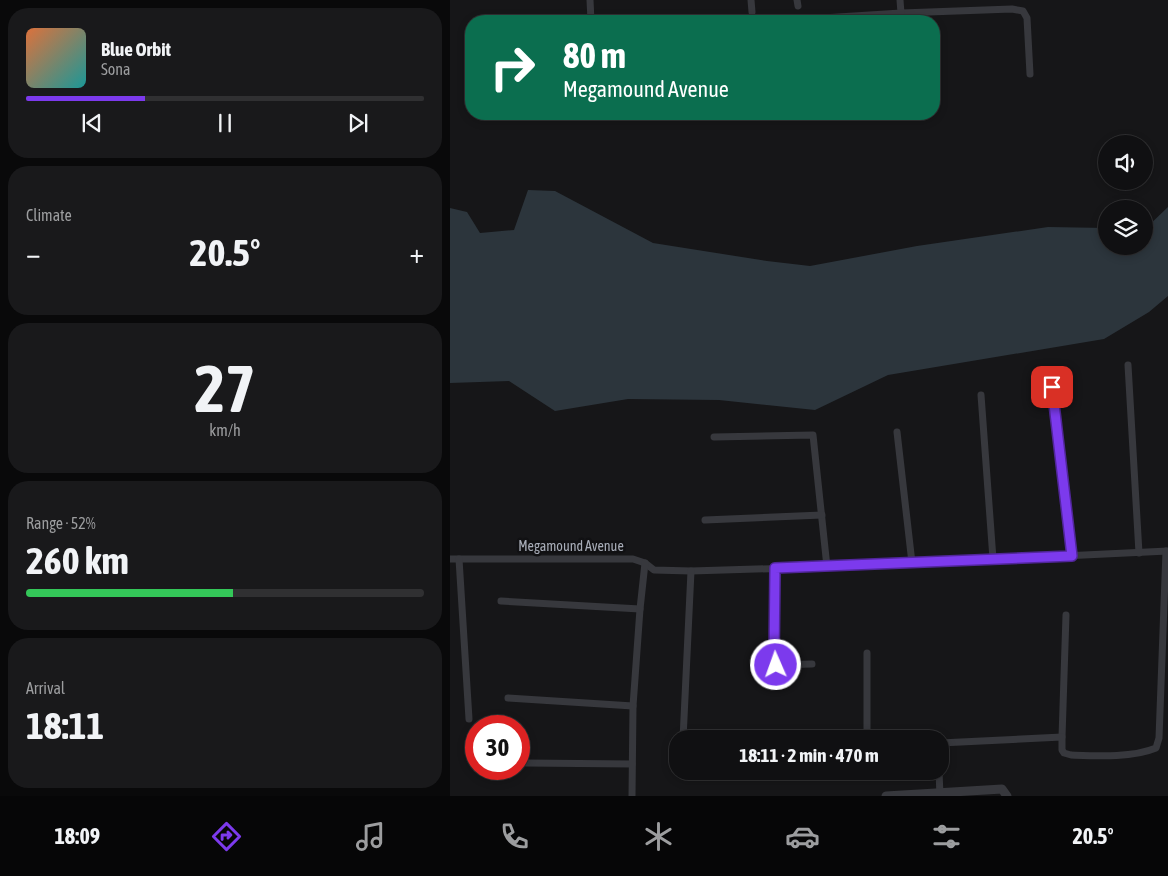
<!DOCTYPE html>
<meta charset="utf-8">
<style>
body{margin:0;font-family:"Asap Condensed",sans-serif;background:#19191b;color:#f1f3f6;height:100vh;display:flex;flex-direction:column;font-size:19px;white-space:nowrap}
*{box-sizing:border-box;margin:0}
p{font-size:16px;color:#9c9d9f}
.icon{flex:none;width:28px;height:28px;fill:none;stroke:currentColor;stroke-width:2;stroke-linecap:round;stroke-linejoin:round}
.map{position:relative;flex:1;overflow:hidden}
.drawer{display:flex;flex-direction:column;gap:8px;padding:8px;background:#09090a;width:450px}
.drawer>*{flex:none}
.top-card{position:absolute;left:15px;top:15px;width:475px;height:105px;border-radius:20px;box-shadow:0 2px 8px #0003,0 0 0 1px #303032;background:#0b6e4f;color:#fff;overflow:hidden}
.buttons{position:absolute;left:648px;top:135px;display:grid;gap:10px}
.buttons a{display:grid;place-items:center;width:55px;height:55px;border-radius:50%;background:#101012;box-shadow:0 2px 8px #0003,0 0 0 1px #303032;font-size:25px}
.speed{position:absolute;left:15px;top:715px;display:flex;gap:10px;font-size:25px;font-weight:700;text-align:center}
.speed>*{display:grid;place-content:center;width:65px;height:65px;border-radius:50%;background:#101012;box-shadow:0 2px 8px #0003,0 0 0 1px #303032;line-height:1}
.speed .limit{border:8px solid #d22;background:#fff;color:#111}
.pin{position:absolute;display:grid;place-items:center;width:42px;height:42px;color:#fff;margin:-21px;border-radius:10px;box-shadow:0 2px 8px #0006}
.me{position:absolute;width:55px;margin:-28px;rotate:358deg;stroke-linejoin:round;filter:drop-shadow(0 0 4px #0008)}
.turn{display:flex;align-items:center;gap:18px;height:105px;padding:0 15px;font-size:22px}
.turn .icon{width:65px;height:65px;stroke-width:2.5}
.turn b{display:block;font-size:35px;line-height:42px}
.big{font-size:38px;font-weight:700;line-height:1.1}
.drawer .tile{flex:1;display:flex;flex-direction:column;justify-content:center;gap:8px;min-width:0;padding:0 18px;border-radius:20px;background:#19191b}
.drawer .dial{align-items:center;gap:0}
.dial b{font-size:65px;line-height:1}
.song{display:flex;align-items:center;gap:15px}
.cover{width:60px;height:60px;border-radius:8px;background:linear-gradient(135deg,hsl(20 70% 55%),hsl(180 70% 35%))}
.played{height:5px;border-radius:2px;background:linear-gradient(90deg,#7c3aed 30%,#303032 30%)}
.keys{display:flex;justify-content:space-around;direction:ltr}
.heat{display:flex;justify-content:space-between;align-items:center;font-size:28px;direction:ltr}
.charge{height:8px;border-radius:4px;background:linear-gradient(90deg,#34c759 52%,#303032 0)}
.trip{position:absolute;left:219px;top:730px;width:280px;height:50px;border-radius:20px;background:#101012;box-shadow:0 2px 8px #0003,0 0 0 1px #303032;font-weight:700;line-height:50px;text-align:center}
.tabs{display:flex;height:80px;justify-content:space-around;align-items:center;background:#060607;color:#9c9d9f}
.tabs .icon{width:35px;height:35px}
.tabs .on{color:#7c3aed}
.tabs b{font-size:22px;color:#f1f3f6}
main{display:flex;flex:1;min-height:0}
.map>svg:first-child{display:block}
.water{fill:#2c353c}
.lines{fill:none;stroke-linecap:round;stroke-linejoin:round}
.minor{stroke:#37383d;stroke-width:7}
.tertiary{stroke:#37383d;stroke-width:9}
.route-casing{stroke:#51269a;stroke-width:12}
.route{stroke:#7c3aed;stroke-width:9}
.labels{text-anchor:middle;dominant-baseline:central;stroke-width:5;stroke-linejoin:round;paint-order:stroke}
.street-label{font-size:14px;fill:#a8adb8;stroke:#111113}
</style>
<main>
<section class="drawer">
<div class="tile">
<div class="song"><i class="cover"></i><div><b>Blue Orbit</b><p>Sona</p></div></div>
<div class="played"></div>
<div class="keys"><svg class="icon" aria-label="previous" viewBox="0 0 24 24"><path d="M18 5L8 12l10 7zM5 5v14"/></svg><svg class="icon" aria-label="pause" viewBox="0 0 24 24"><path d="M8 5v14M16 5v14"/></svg><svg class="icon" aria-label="next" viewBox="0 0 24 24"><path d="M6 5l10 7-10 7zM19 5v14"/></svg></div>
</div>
<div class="tile"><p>Climate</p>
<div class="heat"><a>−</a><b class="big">20.5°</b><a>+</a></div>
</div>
<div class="tile dial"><b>27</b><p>km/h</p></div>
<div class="tile"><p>Range · 52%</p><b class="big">260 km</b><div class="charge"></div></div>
<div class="tile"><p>Arrival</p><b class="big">18:11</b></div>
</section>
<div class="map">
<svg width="718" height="796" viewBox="0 0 718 796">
<rect width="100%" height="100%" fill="#161618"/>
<path class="water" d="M78,190l27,1 98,52 114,18 43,5 107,-20 131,-19 58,1v18h38v-16l24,-23v89l-19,16 -45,27 -216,36 -73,35 -96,-10 -91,-1 -73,12 -46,-30 -59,2v-175l17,4 13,21 34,-3z"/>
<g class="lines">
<g class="minor">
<path d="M140,0l1,21"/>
<path d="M301,0l1,12"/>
<path d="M347,0l1,6"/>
<path d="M450,0l1,13 111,-4 11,2 4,7 3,56"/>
<path d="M339,21l2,-1 110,-7"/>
<path d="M678,365l11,188"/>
<path d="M602,387l20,169"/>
<path d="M531,395l12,164"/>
<path d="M447,432l15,131"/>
<path d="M264,437l99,-2 14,132"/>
<path d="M255,520l117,-5"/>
<path d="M0,559h183l12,4 9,7 37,1 136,-4 341,-16"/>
<path d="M9,559l10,160"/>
<path d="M325,568l-1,92 2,5 36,-1"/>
<path d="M51,601l139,8"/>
<path d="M58,698l125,8"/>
<path d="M612,737l4,-122"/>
<path d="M233,739l8,-168"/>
<path d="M417,739v-86"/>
<path d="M490,743l122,-6v13l2,3 7,2c26,1 61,3 85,-7l3,-10 7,-187"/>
<path d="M76,763l106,1"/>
<path d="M489,771l1,25"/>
<path d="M182,796l1,-90 7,-97 5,-46"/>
</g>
<path class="tertiary" d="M436,796l116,-7 5,7"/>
</g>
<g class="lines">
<defs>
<path id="route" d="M326,665l-2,-5 1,-92 297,-12 -20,-169"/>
</defs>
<use href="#route" class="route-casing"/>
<use href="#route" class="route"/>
</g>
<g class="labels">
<g class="street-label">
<text x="121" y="546">Megamound Avenue</text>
</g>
</g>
</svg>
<div class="buttons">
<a><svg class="icon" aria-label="sound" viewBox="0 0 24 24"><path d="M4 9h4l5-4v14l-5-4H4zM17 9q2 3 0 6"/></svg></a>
<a><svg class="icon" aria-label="layers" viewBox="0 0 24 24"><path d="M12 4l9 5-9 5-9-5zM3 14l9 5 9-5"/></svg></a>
</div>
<div class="speed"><div class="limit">30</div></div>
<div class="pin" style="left:602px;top:387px;background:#d93025"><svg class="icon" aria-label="arrive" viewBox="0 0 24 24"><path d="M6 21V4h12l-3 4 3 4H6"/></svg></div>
<svg class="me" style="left:326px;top:665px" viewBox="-20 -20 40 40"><circle r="17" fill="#7c3aed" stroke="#fff" stroke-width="3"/><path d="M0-11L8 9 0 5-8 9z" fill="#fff"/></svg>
<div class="trip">18:11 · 2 min · 470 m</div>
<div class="top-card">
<div class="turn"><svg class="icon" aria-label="right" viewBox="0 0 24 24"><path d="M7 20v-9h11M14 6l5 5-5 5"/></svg><div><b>80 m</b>Megamound Avenue</div></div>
</div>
</div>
</main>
<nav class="tabs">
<b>18:09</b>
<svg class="icon on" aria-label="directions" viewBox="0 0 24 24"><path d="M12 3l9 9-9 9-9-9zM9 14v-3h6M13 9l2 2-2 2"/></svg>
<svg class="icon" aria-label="music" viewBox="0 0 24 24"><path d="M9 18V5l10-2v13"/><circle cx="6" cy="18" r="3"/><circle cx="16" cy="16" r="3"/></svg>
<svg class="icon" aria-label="phone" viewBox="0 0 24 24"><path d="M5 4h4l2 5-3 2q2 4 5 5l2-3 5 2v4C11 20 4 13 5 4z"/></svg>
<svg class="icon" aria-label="climate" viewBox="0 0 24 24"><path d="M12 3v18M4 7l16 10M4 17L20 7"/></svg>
<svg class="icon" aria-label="car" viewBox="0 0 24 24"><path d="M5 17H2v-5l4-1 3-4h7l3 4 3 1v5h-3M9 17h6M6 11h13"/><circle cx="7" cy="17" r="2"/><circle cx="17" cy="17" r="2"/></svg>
<svg class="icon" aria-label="filters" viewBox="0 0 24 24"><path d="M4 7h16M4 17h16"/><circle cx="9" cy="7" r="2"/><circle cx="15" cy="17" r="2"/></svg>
<b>20.5°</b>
</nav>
